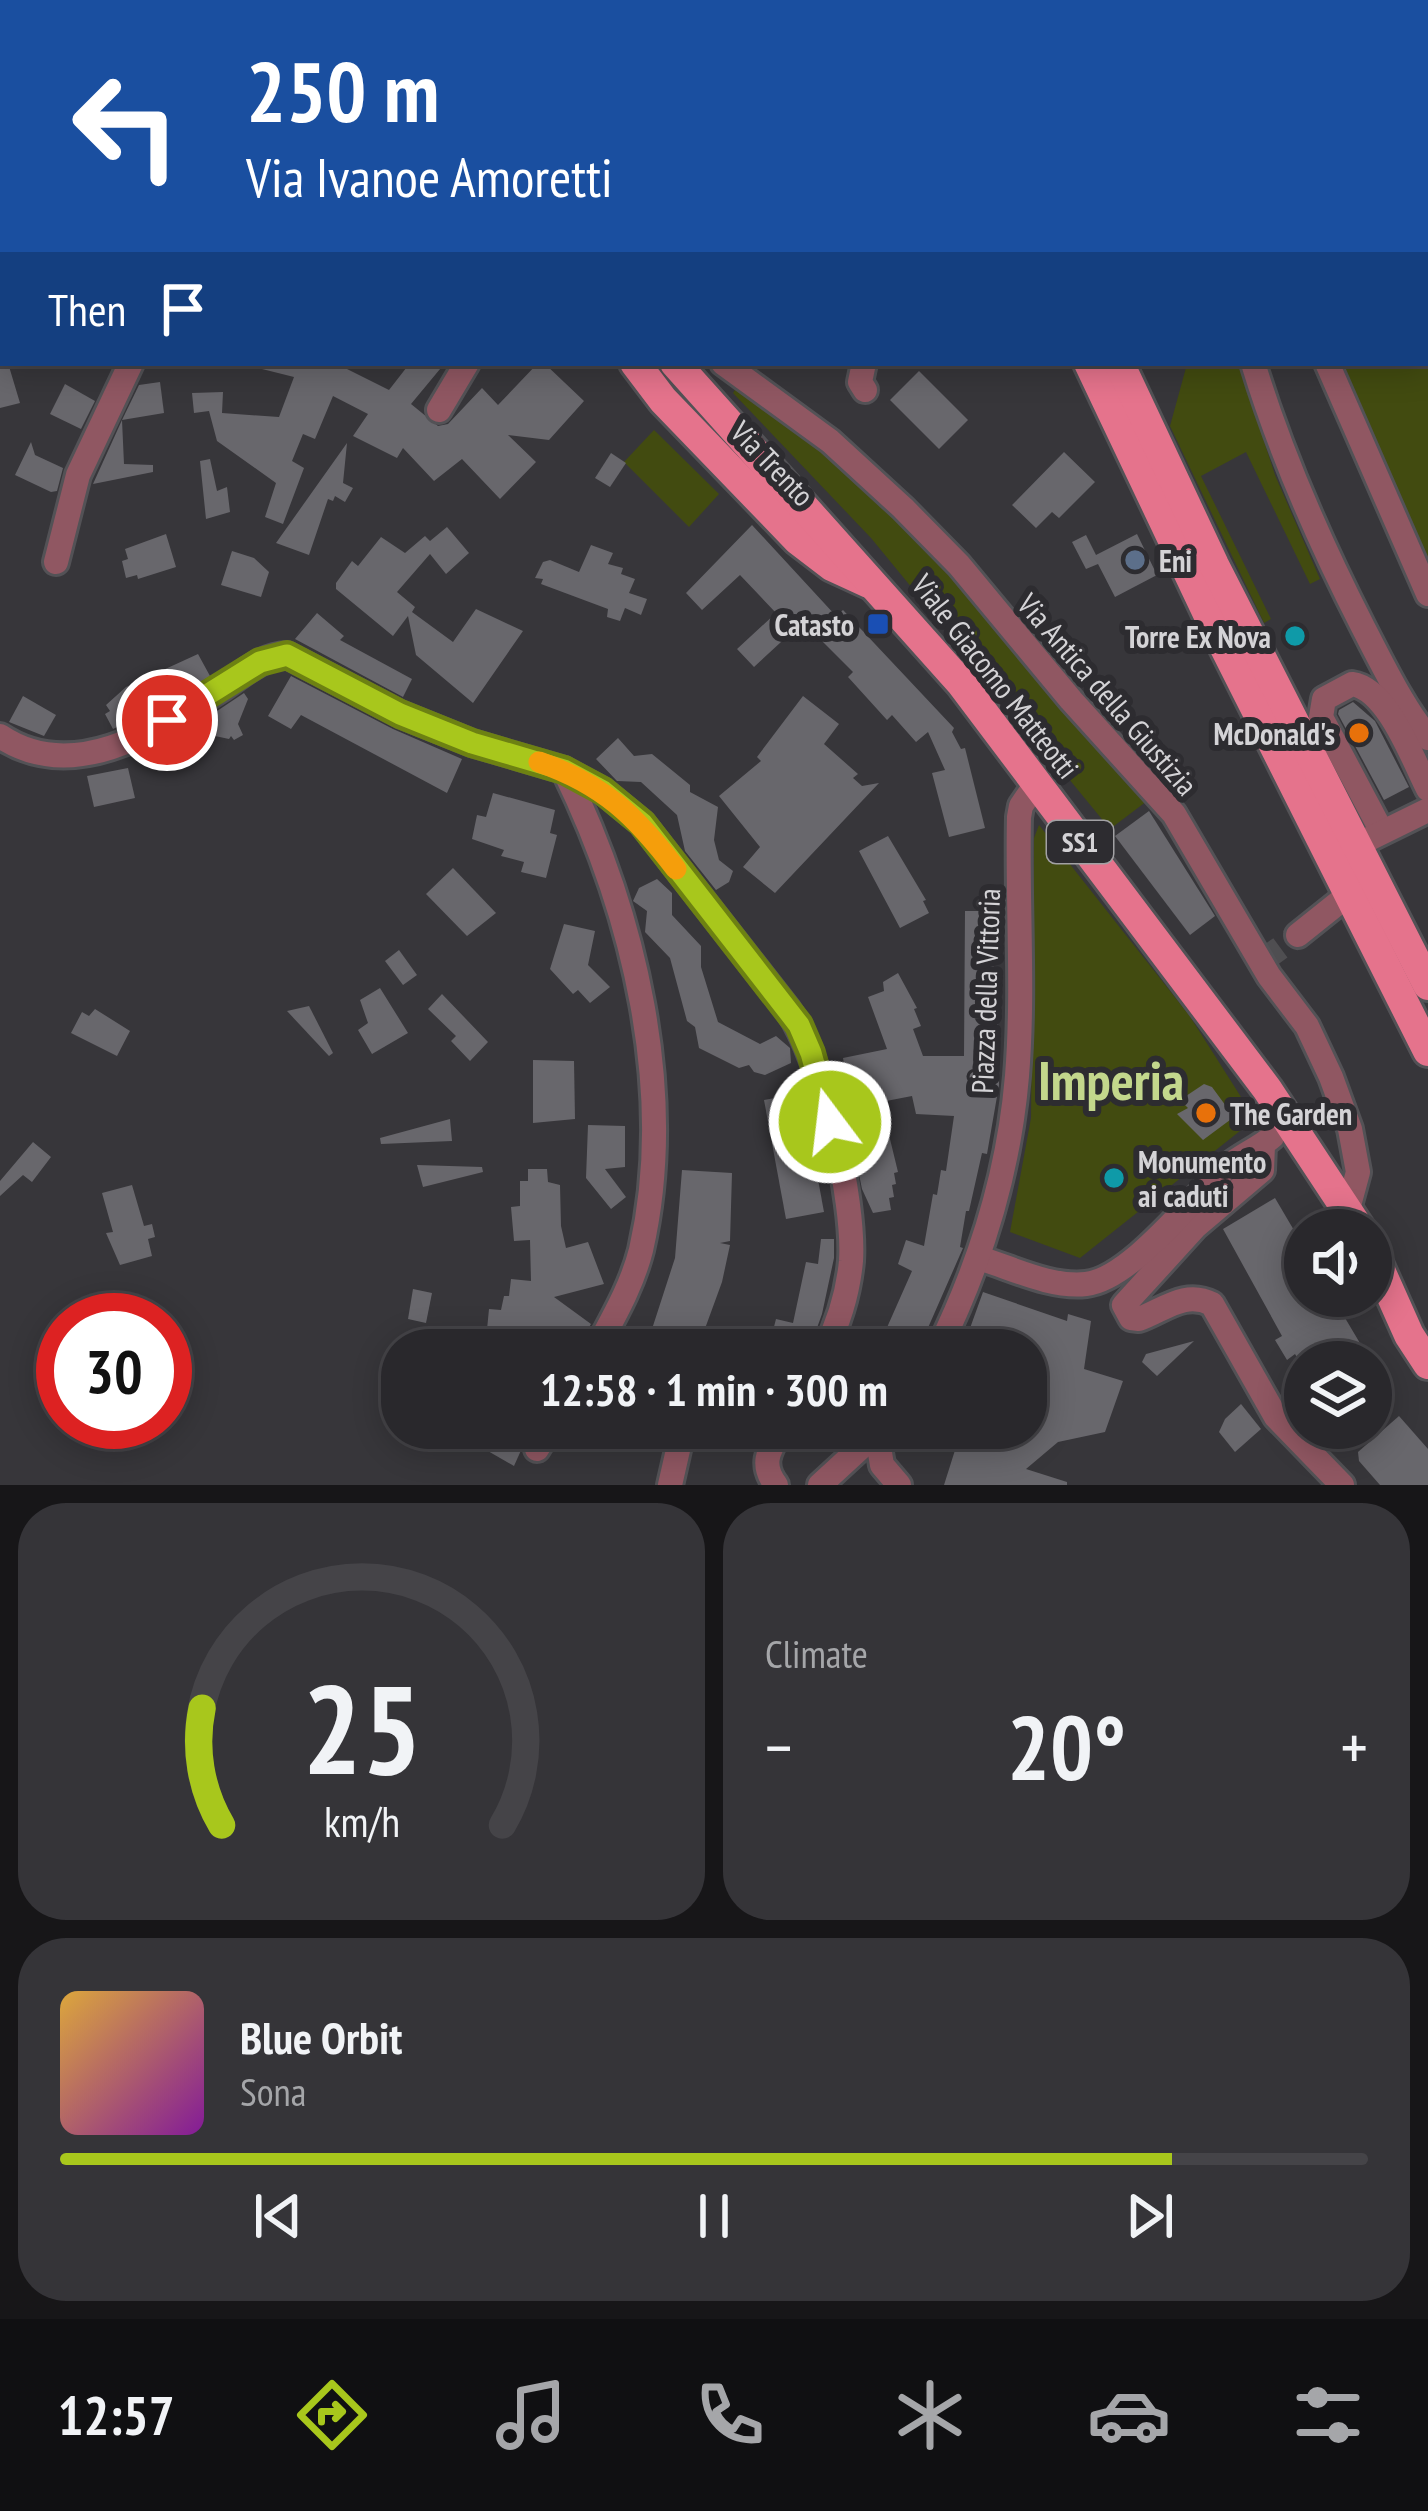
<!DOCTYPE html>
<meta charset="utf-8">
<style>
body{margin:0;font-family:"PT Sans Narrow",sans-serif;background:#353438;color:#f1f3f6;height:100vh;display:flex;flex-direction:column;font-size:45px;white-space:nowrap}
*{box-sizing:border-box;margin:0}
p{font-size:39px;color:#a5a6a9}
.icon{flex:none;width:66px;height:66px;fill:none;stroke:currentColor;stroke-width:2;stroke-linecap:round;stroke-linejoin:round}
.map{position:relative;height:1485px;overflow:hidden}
.sheet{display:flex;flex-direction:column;gap:18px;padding:18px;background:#171618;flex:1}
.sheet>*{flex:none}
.top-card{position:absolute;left:0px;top:0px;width:1428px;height:366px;box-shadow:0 6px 30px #0003,0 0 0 3px #454448;background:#1a4fa0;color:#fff;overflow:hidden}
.buttons{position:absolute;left:1284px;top:1209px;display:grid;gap:24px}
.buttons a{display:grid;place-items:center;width:108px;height:108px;border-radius:50%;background:#29282c;box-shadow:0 6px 30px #0003,0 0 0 3px #454448;font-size:60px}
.speed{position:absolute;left:36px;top:1293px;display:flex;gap:24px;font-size:60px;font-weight:700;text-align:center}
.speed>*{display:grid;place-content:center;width:156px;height:156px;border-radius:50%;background:#29282c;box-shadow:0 6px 30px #0003,0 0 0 3px #454448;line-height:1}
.speed .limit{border:18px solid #d22;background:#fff;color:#111}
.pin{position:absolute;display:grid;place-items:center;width:102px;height:102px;color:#fff;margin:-51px;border:6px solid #fff;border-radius:50%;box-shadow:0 3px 12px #0007}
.me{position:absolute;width:132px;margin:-66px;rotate:345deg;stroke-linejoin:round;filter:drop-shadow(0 0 9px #0008)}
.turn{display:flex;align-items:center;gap:42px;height:252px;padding:0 48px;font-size:54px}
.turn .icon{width:156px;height:156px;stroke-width:2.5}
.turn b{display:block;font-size:84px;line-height:102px}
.then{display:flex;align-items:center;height:114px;padding:0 48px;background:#0003;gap:24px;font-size:45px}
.big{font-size:90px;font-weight:600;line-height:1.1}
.sheet .tile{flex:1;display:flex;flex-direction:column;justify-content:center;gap:18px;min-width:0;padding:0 42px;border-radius:48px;background:#353438}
.sheet .dial{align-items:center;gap:0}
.dial svg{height:312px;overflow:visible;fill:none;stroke:#454448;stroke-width:7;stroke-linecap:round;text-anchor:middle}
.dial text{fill:#f1f3f6;stroke:none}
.song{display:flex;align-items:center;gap:36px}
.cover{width:144px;height:144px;border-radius:18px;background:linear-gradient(135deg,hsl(40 70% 55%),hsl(290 70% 35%))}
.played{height:12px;border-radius:6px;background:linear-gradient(90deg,#a8c71c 85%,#454448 85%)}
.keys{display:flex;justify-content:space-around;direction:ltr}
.heat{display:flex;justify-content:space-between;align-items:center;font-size:66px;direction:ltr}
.sheet .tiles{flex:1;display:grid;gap:18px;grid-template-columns:1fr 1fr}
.tile:last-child{grid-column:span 2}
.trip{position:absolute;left:381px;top:1329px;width:666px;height:120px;border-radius:48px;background:#29282c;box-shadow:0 6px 30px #0003,0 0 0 3px #454448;font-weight:600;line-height:120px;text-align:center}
.tabs{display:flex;height:192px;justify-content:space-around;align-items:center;background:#101012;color:#a5a6a9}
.tabs .icon{width:84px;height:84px}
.tabs .current{color:#a8c71c}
.tabs b{font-size:54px;color:#f1f3f6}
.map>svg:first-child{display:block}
.green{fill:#424b10}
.building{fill:#68676c}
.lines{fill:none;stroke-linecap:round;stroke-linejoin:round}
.minor-tunnel{stroke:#4f4e51;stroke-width:24;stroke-dasharray:24 12;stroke-linecap:butt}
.minor-casing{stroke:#535256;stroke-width:30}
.major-casing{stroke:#535256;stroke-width:36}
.minor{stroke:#905762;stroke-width:24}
.major{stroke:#e5738c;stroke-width:30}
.route-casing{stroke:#6d8112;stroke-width:30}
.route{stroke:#a8c71c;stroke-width:21}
.slow{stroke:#f59e0b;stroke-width:21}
.service-dot{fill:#5c6f8a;stroke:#2d2c30;stroke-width:4.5}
.transit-dot{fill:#1a4fb4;stroke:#2d2c30;stroke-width:4.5}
.culture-dot{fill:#0f9aa8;stroke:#2d2c30;stroke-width:4.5}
.food-dot{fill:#e8710a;stroke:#2d2c30;stroke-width:4.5}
.labels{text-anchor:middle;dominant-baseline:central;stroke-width:12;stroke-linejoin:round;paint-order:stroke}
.shield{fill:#2d2c30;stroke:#a2a1a4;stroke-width:3}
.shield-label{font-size:27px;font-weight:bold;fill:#d4d3d6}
.street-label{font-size:30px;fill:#d4d3d6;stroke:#2d2c30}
.poi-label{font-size:30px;font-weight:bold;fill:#d4d3d6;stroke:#2d2c30;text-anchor:start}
.town-label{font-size:54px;font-weight:bold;fill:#c3d78c;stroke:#2d2c30}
</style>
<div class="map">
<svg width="1428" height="1485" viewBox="0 0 1428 1485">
<rect width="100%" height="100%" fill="#37363a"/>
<g class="green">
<path d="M1252,0h176v605l-108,-242h105v-360z"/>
<path d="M1239,363l36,112 45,104 -10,5 -64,-132 -45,24 70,143 -7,4 -94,-197 17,-62z"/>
<path d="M739,383l111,86 106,107 191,225 -37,28 -239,-291 -138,-145z"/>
<path d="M654,430l65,64 -30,33 -65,-65z"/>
<path d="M1039,825l150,190 66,104 -175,139 -70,-26 21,-114 3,-280z"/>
</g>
<g class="building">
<path d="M0,352l3,11h5l12,40 -20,5z"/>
<path d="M263,363h84l-2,5 44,22 21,-27h35l-34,41 27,22 10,-2 34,-36 16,17 40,-42h6l40,38 -35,39 -41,-5 28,27 -36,37 -38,-40 -28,22 -31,-33 -6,10 -44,-22 15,-22 -35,-18 -18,43 -12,-5 -11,27 12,7 -21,56 -18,-7 11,-34 -59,-42 -8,-30 -15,2 -2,-20 31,-1 -1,21 57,4 15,-40 -32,-8z"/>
<path d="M919,371l49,49 -29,29 -49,-49z"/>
<path d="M160,382l4,31 -42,7 17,-35z"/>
<path d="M65,384l30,17 -14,28 -31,-15z"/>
<path d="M122,420l2,44 29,1v7l-60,12z"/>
<path d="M31,442l4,13 28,13 -6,23 -6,1 -36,-17z"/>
<path d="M347,443l-4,40 10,5 -8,14 -10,-6 -2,5 -5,-2 -19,56 -33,-12z"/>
<path d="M1064,452l31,30 -36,36 -7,-6 -16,16 -24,-23z"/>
<path d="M611,453l15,10 -16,24 -15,-9z"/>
<path d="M210,459l7,32 10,-4 3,25 -24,7 -6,-58z"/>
<path d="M752,525l84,91 7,-6 111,118 -2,4 9,17 4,-1 20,80 -36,9 -17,-64 13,-3 -17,-38 -12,10 -24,-27 -5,5 -39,-43 5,-5 -49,-49 -8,12 -3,-4 -39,36 -17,-18 39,-36 -36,-38 -38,35 -16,-17z"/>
<path d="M447,527l22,26 -23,21 -16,-20 -33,38 18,15 -3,5 41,30 23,-33 47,22 -50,72 -57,-48 -8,-39 -15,20 -57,-47v-6l16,-22 6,5 23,-29 24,16 20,-17 5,5z"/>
<path d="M166,534l10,33 -38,12 -1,-4 -11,3 -4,-17 6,-2 -3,-10z"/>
<path d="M1137,534l20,41 -42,22 -17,-33 -12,5 -14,-27 14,-7 10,20z"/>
<path d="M591,545l22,8 -5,11 15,4 -2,6 14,5 -6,14 18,6 -6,16 -16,-7 -5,13 -13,-4 1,-8 -67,-25 2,-5 -8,-1 8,-16 7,-2 29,12z"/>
<path d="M232,551l22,7 15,14 -8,25 -40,-12z"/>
<path d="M317,613l27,23 -4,4 72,39 -9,18 -108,-58z"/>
<path d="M198,654l12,22 -47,29 -50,24 -8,-15 5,-3 -4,-6 20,-18z"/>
<path d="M291,676l102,53 69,30 -15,34 -146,-78 -10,14 -23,-13z"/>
<path d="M244,693l4,6 -10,25 5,11 -9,5 -3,-4 -2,3 -14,-3 3,-18 -4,-5z"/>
<path d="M23,696l33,19 -12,21 -35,-14z"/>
<path d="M803,696l36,28 -15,20 34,30 -5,4 9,8 17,-3 -104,110 -32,-26 17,-20 -41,-51 42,-35 -4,-4z"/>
<path d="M1353,702l22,19 34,66 -25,13 -46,-86 1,-4z"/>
<path d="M618,738l16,18 18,-2 38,31v7l28,15 -4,33 5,20 14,11 -4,11 -13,8 -31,-39 -8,-36 -36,-33 -24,-1 -21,-22z"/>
<path d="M128,768l7,30 -41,9 -7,-31z"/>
<path d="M493,793l62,17 -5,23 7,2 -11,43 -25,-6 3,-10 -23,-6 3,-6 -32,-11 5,-24 9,2z"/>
<path d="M1149,811l66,105 -25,19 -75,-99z"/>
<path d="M888,836l38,64 -3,1 6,12 -29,15 -41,-77z"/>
<path d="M453,868l43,45 -29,23 -41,-42z"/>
<path d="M657,879l15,14v22l29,31v21l17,55 42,22 16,-8 14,12 1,15 -26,12 -11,-3 -5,-7 -10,3 -40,-20 -4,-21 -8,-6 -17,-63 -25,-26 2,-21 -14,-10 6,-13z"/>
<path d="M965,911h34v16h-5l-1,92h5l1,66 -12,69 -5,-1 -13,58h-3l-6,36 3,1 -43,98 -4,-2 -3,6h-36l35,-79 -14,-7 8,-24 18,6 9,-52 4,1 4,-25 5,1 8,-55 -38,-2 -4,-18 -31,6 17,70 -4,1 2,11 -4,1 2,12 -5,1 2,12 -18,3 -11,-24 -24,-118 7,-2 -2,-11 44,-9 -19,-52 16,-6 -1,-9 15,-9 19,35 -3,1 7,17 -8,3 10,27h41z"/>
<path d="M564,924l31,7 -7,34 22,22 -20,16 -12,-13 -5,4 -23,-25z"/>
<path d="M399,950l18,25 -14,10 -18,-24z"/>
<path d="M380,988l28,45 -36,21 -14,-24 10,-7 -8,-23z"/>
<path d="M442,994l46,48 -18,19 -19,-20 5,-5 -28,-27z"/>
<path d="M309,1006l24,47 -4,3 -42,-45z"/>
<path d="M95,1009l35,22 -13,25 -46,-23 11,-21 7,4z"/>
<path d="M533,1060l41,1 1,58 -42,4z"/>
<path d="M1204,1084l8,3 22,30 -31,23 -26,-26 11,-6 -8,-8z"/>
<path d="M802,1093l22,119 -38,7 -22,-119z"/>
<path d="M450,1119l2,22 -71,3 -1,-6z"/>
<path d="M588,1125l37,1v41l-20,2 21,28 -15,12 -25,-31z"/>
<path d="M33,1142l18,15 -19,25 -9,-7 -23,21v-15z"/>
<path d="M417,1165l65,2 1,5 -60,15z"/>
<path d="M528,1169h19l1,13 12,3 1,41 5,22 22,-6 16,42 -50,13 37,27 -16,26h-90l4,-41 12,1 3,-14h5l2,-17 20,2 -1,-41 -16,1 -3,-34 9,-1v-25h8z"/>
<path d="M682,1170l50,3 -2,68 -10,2 10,2 -8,37 -23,63 -47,-16 23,-71z"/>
<path d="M132,1185l12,41 8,-2 3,13 -7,2 4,17 -32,9 -14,-32 7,-1 -11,-39z"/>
<path d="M1275,1198l30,51v47h27l35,59 -13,7h-54l-5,-8 -8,6 -12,-20 7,-4 -59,-107z"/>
<path d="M821,1239h13v19l-12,56 -13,36h-41l8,-31 17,4 13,-61 12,2z"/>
<path d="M413,1289l19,4 -6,30 -18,-4z"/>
<path d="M983,1292l84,29 1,-7 23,7 -7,48 39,12 -18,51 -47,10 -32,27 41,13v3h-123l18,-57h64v-78h-43l3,-13 -17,-6z"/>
<path d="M1194,1341l-37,35 -15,-14 4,-8z"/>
<path d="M1241,1404l20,25 -26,23 -16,-20 6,-13z"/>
<path d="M1399,1416l29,33v36h-48l-21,-24 -1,-9z"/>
<path d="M483,1428h48l-17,38 -40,-23z"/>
</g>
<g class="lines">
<path class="minor-tunnel" d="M1261,962l37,-27"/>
<defs>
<g id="minor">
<path d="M326,0l2,3"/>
<path d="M545,0l3,3"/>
<path d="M779,0l3,3"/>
<path d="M1197,0v3"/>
<path d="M1261,0v3"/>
<path d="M681,3l3,-3"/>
<path d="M724,3h10"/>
<path d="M0,332l3,-1"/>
<path d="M723,363l107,78 73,67 56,57 112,135 103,114 95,162 38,50 24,51 19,52 8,43 -10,37"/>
<path d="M864,363l-4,19 5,8"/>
<path d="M1253,363c28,92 66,178 110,264 19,37 39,78 65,111"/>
<path d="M1327,363l101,231"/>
<path d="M439,410l28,-47"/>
<path d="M56,562l22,-87 53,-112"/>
<path d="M0,736c74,50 158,-7 222,-48 20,-13 39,-32 65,-33l113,59 72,29 92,27 39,21 39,32 146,187c35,50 67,190 63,251 -3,32 -12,61 -26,89"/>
<path d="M564,770c70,143 113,322 77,480 -9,36 -28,68 -45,100"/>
<path d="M1382,832l-61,-115 3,-18 28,-15c36,5 61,76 76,105"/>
<path d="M1371,838l57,-28"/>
<path d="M1298,935l50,-40"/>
<path d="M1263,1145l-1,25 -66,56 -72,79 7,13 8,1c25,-9 46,-29 73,-15l64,113 66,68"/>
<path d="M979,1258c33,10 72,30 107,26 45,-5 106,-86 140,-116 15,-13 32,-19 46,-31"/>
<path d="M938,1350c42,-85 71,-179 79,-274 7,-86 0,-173 2,-259l2,-11 15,-22"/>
<path d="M877,1435l5,30 17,20"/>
<path d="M537,1449l13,-21"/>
<path d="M670,1485l13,-57"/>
<path d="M776,1485c-17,-22 -6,-36 6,-57"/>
<path d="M820,1485l62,-57"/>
</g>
<g id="major">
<path d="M137,0l3,3"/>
<path d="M355,0l4,3"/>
<path d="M978,0l1,3"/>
<path d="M1004,0l1,3"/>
<path d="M635,363l28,37 135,140 34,26 37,17"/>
<path d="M675,363l286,320 306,406 93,141"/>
<path d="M1089,363l120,253 219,435"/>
<path d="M1119,363l95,202 214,420"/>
<path d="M1371,1250l38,85 19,29"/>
</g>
</defs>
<use href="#minor" class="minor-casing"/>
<use href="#major" class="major-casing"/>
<use href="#minor" class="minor"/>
<use href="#major" class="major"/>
</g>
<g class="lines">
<defs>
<path id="route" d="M167,720l93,-58 27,-7 113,59 72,29 92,27 39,21 39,32 157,202 12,28 19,69"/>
</defs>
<use href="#route" class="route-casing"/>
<use href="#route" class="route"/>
<path class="slow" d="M539,762c64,22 97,54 137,107"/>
</g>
<circle class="service-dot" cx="1135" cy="560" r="12"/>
<rect class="transit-dot" x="866" y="612" width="24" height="24" rx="6"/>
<g class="culture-dot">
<circle cx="1295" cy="636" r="12"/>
<circle cx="1114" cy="1178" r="12"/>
</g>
<g class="food-dot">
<circle cx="1359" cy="733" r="12"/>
<circle cx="1206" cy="1113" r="12"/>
</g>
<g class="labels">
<rect class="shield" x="1047" y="821" width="66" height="42" rx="9"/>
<g class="shield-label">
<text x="1080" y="842">SS1</text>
</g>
<g class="street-label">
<text transform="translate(773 463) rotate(46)">Via Trento</text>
<text transform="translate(996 676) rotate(52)">Viale Giacomo Matteotti</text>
<text transform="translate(1108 694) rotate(49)">Via Antica della Giustizia</text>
<text transform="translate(985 991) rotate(-88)">Piazza della Vittoria</text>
</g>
<g class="poi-label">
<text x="1159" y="560">Eni</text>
<text x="854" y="624" text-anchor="end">Catasto</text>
<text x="1271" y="636" text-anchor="end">Torre Ex Nova</text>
<text x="1335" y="733" text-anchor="end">McDonald's</text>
<text x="1230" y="1113">The Garden</text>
<text x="1138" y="1161">Monumento<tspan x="1138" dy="34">ai caduti</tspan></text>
</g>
<g class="town-label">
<text x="1111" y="1080">Imperia</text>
</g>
</g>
</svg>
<div class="buttons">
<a><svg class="icon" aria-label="sound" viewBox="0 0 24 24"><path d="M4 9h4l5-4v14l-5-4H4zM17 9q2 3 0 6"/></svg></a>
<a><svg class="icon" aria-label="layers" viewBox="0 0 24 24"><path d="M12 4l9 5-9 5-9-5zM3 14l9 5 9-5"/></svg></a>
</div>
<div class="speed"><div class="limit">30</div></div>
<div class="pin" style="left:167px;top:720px;background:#d93025"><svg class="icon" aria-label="arrive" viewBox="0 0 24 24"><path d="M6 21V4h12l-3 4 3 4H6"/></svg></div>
<svg class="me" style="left:830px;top:1122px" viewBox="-20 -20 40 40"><circle r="17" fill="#a8c71c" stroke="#fff" stroke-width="3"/><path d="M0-11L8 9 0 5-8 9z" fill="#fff"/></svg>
<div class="trip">12:58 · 1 min · 300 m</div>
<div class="top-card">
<div class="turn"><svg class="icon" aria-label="left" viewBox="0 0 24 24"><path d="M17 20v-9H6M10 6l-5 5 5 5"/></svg><div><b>250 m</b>Via Ivanoe Amoretti</div></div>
<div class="then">Then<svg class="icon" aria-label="arrive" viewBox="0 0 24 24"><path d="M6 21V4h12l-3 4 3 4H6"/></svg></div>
</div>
</div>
<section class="sheet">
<div class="tiles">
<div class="tile dial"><svg viewBox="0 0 100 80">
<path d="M14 69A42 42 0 1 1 86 69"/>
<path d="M14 69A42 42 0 0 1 9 39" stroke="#a8c71c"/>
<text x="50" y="56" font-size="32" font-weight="700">25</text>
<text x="50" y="72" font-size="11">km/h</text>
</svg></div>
<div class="tile"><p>Climate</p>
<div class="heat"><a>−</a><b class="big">20°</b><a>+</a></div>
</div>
<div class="tile">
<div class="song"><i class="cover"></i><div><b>Blue Orbit</b><p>Sona</p></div></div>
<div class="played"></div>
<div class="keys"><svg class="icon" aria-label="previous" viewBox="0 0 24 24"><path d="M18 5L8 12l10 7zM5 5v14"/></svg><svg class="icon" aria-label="pause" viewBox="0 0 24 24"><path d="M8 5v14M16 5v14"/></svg><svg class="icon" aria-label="next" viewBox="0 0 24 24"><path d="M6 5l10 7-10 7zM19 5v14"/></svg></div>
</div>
</div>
</section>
<nav class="tabs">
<b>12:57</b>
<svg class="icon current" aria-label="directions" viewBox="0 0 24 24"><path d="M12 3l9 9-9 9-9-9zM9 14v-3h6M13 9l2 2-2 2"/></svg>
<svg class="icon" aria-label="music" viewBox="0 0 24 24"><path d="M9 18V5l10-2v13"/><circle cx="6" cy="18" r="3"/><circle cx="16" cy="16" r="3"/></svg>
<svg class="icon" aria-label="phone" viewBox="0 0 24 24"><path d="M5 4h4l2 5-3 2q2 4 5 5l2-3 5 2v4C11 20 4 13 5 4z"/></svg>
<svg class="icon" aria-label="climate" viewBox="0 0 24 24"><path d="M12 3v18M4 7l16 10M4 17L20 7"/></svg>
<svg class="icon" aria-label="car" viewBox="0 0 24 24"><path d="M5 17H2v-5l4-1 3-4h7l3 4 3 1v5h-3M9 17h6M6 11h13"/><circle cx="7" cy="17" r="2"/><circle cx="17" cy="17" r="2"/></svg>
<svg class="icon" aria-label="filters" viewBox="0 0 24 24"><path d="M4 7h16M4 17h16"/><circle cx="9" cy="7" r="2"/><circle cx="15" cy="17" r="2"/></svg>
</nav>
